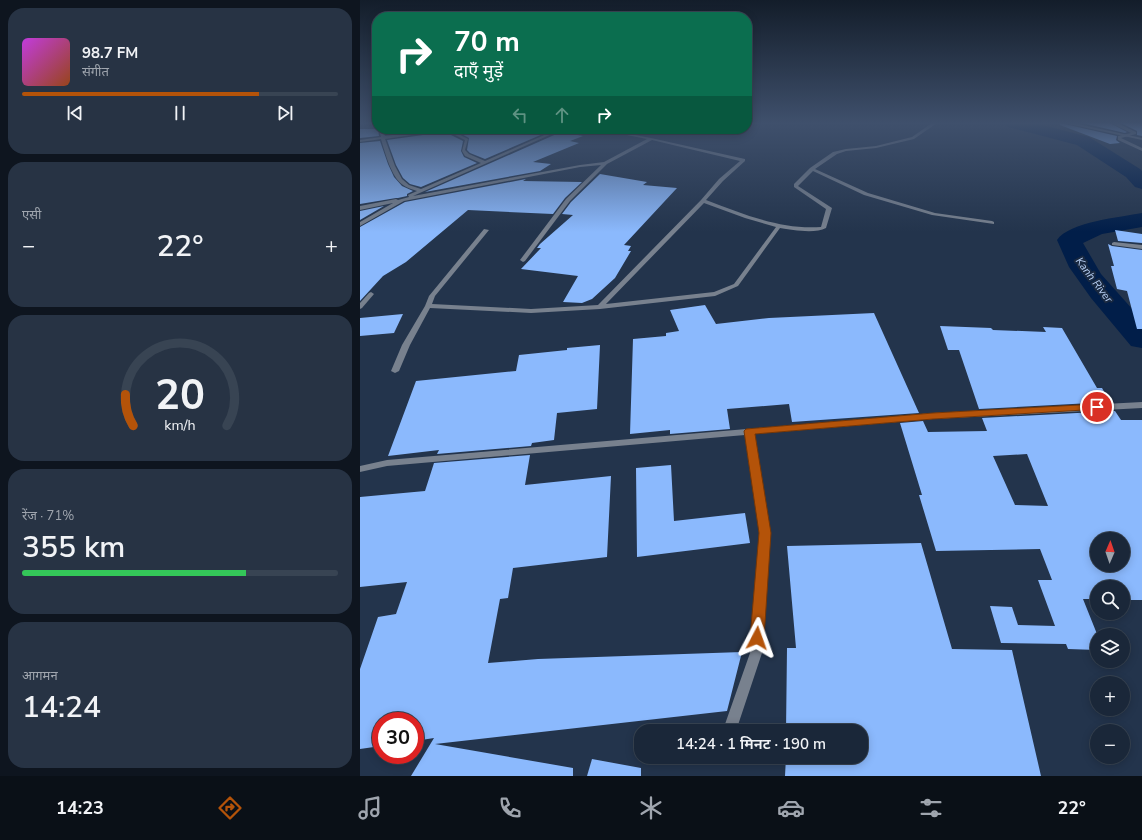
<!DOCTYPE html>
<html lang="hi">
<meta charset="utf-8">
<style>
body{margin:0;font-family:"Nunito Sans","Noto Sans Devanagari",sans-serif;background:#273344;color:#f1f3f6;height:100vh;display:flex;flex-direction:column;font-size:15px;white-space:nowrap}
*{box-sizing:border-box;margin:0}
p{font-size:13px;color:#9fa5ae}
.icon{flex:none;width:22px;height:22px;fill:none;stroke:currentColor;stroke-width:2;stroke-linecap:round;stroke-linejoin:round}
.map{position:relative;flex:1;overflow:hidden}
.side{display:flex;flex-direction:column;gap:8px;padding:8px;background:#0e151f;width:360px}
.side>*{flex:none}
.hud{position:absolute;left:12px;top:12px;width:380px;height:122px;border-radius:16px;box-shadow:0 2px 10px #0003,0 0 0 1px #384453;background:#0b6e4f;color:#fff;overflow:hidden}
.needle{width:26px;rotate:2deg}
.buttons{position:absolute;left:730px;top:532px;display:grid;gap:8px}
.buttons a{display:grid;place-items:center;width:40px;height:40px;border-radius:50%;background:#1a2739;box-shadow:0 2px 10px #0003,0 0 0 1px #384453;font-size:20px}
.speed{position:absolute;left:12px;top:712px;display:flex;gap:8px;font-size:20px;font-weight:700;text-align:center}
.speed>*{display:grid;place-content:center;width:52px;height:52px;border-radius:50%;background:#1a2739;box-shadow:0 2px 10px #0003,0 0 0 1px #384453;line-height:1}
.speed .limit{border:6px solid #d22;background:#fff;color:#111}
.pin{position:absolute;display:grid;place-items:center;width:34px;height:34px;color:#fff;margin:-17px;border:2px solid #fff;border-radius:50%;box-shadow:0 1px 4px #0007}
.me{position:absolute;width:44px;margin:-22px;rotate:4deg;stroke-linejoin:round;filter:drop-shadow(0 0 3px #0008)}
.turn{display:flex;align-items:center;gap:14px;height:84px;padding:0 16px;font-size:18px}
.turn .icon{width:52px;height:52px;stroke-width:2.5}
.turn b{display:block;font-size:28px;line-height:34px}
.lanes{display:flex;align-items:center;height:38px;padding:0 16px;background:#0003;justify-content:center;gap:20px;direction:ltr}
.lanes .off{opacity:.35}
.big{font-size:30px;font-weight:600;line-height:1.1}
.side .widget{flex:1;display:flex;flex-direction:column;justify-content:center;gap:6px;min-width:0;padding:0 14px;border-radius:16px;background:#273344}
.side .dial{align-items:center;gap:0}
.dial svg{height:104px;overflow:visible;fill:none;stroke:#384453;stroke-width:7;stroke-linecap:round;text-anchor:middle}
.dial text{fill:#f1f3f6;stroke:none}
.song{display:flex;align-items:center;gap:12px}
.cover{width:48px;height:48px;border-radius:6px;background:linear-gradient(135deg,hsl(290 70% 55%),hsl(20 70% 35%))}
.played{height:4px;border-radius:2px;background:linear-gradient(90deg,#b45309 75%,#384453 75%)}
.keys{display:flex;justify-content:space-around;direction:ltr}
.heat{display:flex;justify-content:space-between;align-items:center;font-size:22px;direction:ltr}
.charge{height:6px;border-radius:3px;background:linear-gradient(90deg,#34c759 71%,#384453 0)}
.trip{position:absolute;left:274px;top:724px;width:234px;height:40px;border-radius:16px;background:#1a2739;box-shadow:0 2px 10px #0003,0 0 0 1px #384453;font-weight:600;line-height:40px;text-align:center}
.tabs{display:flex;height:64px;justify-content:space-around;align-items:center;background:#0a1017;color:#9fa5ae}
.tabs .icon{width:28px;height:28px}
.tabs .on{color:#b45309}
.tabs b{font-size:18px;color:#f1f3f6}
main{display:flex;flex:1;min-height:0}
.map>svg:first-child{display:block}
.lines{fill:none;stroke-linecap:round;stroke-linejoin:round}
.river{fill:#011e49;fill-rule:evenodd}
.building{fill:#8bb9fd;fill-rule:evenodd}
.minor{fill:#78818e;fill-rule:evenodd}
.tertiary{fill:#78818e;fill-rule:evenodd}
.route{fill:#b45309;stroke:#753606}
.labels{text-anchor:middle;dominant-baseline:central;stroke-width:4;stroke-linejoin:round;paint-order:stroke}
.far-water-label{font-size:11px;font-style:italic;fill:#b8d0f4;stroke:#192941}
</style>
<main>
<section class="side">
<div class="widget">
<div class="song"><i class="cover"></i><div><b>98.7 FM</b><p>संगीत</p></div></div>
<div class="played"></div>
<div class="keys"><svg class="icon" aria-label="previous" viewBox="0 0 24 24"><path d="M18 5L8 12l10 7zM5 5v14"/></svg><svg class="icon" aria-label="pause" viewBox="0 0 24 24"><path d="M8 5v14M16 5v14"/></svg><svg class="icon" aria-label="next" viewBox="0 0 24 24"><path d="M6 5l10 7-10 7zM19 5v14"/></svg></div>
</div>
<div class="widget"><p>एसी</p>
<div class="heat"><a>−</a><b class="big">22°</b><a>+</a></div>
</div>
<div class="widget dial"><svg viewBox="0 0 100 80">
<path d="M14 69A42 42 0 1 1 86 69"/>
<path d="M14 69A42 42 0 0 1 8 45" stroke="#b45309"/>
<text x="50" y="56" font-size="32" font-weight="700">20</text>
<text x="50" y="72" font-size="11">km/h</text>
</svg></div>
<div class="widget"><p>रेंज · 71%</p><b class="big">355 km</b><div class="charge"></div></div>
<div class="widget"><p>आगमन</p><b class="big">14:24</b></div>
</section>
<div class="map">
<svg width="782" height="776" viewBox="0 0 782 776">
<rect width="100%" height="100%" fill="#23344c"/>
<g class="lines">
<g class="river">
<path d="M646,123h29l54,14 51,32 2,2v18l-7,-2 -9,-10 -49,-32 -69,-18z"/>
<path d="M782,213v14l-40,7 -19,9 18,31 41,46v28l-11,-2 -40,-48 -22,-31 -12,-27c12,-18 64,-23 85,-27z"/>
</g>
</g>
<g class="building">
<path d="M700,123l57,13 -1,4 4,3 -10,1 -50,-19z"/>
<path d="M722,123h28l17,9 -2,1z"/>
<path d="M761,123h21v13l-5,-1v-4z"/>
<path d="M0,129h18l1,7 -19,2z"/>
<path d="M25,129h41l-40,5z"/>
<path d="M92,129h94l6,1 -67,29 -15,-6 -3,-3 2,-12z"/>
<path d="M85,132l18,9 -2,10 3,6 13,6 -56,24 -11,-3 -7,-6 -7,-13 -9,-25z"/>
<path d="M201,132l22,4 -13,5 9,2 -46,19 18,2 -11,7 -115,21z"/>
<path d="M20,141l8,23 6,13 8,9 11,5 -6,3v2l-9,2h-2l-36,6v-61z"/>
<path d="M240,174l47,8 -4,3 34,3 -53,57 7,1 -3,5h3l-16,27 -23,21 -10,4 -19,-1 15,-26 -57,-7 20,-21h-4l3,-4 33,-29 -11,-1 9,-12z"/>
<path d="M166,179l-3,2 59,1 -17,16 -12,16 -85,-4 -62,52 -23,14 -23,25v-74l45,-25z"/>
<path d="M24,206l-24,14v-9z"/>
<path d="M755,230l27,4v9l-24,-2z"/>
<path d="M748,244l4,2 30,4v79h-5l-10,-38 -10,-2 -6,-23h3z"/>
<path d="M345,305l11,19 53,-6 105,-5 45,100 -127,9 -3,-18 -62,5 3,20 -60,5v-4l-40,4 3,-95 33,-3v-3l13,-2 -9,-21z"/>
<path d="M43,314l-9,19 -34,3v-18z"/>
<path d="M580,326l51,2 2,2 53,2 -3,-5 19,1 35,60h5l8,14 -131,7 -20,-59h-11z"/>
<path d="M240,345l-3,64 -40,4 -3,27 -22,3 -1,3 -94,8 2,-4 -51,6 28,-75 100,-10 3,-16 48,-5v-2z"/>
<path d="M755,411l6,9h21v180h-19v-13h-26v12h-14l14,35v16l-29,-1 -2,-5 -65,-1 -11,-37 22,1 6,18 37,1 -17,-46h14l-12,-31 -104,2 -17,-56h3l-22,-72 23,-2 5,11 59,-1 -5,-13zM667,454l21,52 -33,-1 -22,-49zM737,539h26v26h-26z"/>
<path d="M170,455l-5,30 86,-9 -4,81 -94,11 -5,30 -8,1 -12,64 50,-4 204,-7 -15,59 -292,33 138,24v8h-162l23,-38 -19,3v-20h-34v25l-21,3v-80l18,-52 18,-3 11,-32 -47,5v-90l65,-6 9,-28z"/>
<path d="M311,465l3,56 71,-8 5,30 -113,14 -1,-89z"/>
<path d="M561,543l31,106 60,1 29,126h-256l1,-19h75v-26h-75l1,-83h9l-9,-102z"/>
<path d="M232,759l49,9v8h-54z"/>
</g>
<g class="lines">
<g class="minor">
<path d="M572,123h5l-23,16 -38,9 -30,3 -9,3 -22,15 53,24 67,20 57,8 2,1v2l-62,-9 -68,-20 -51,-24 -15,15 34,22 -6,20c-11,6 -34,2 -46,0l-42,58 -23,10 -115,13 -69,4 -101,-5 -20,37 -11,26 -4,2 -4,-2 11,-26 23,-39 4,-10 55,-67 5,1 -54,66 -3,8 99,5 67,-4 103,-105 18,-21 21,-18 -88,-21 -45,24 -37,37 -45,60 -2,1 -3,-2 46,-61 35,-34 -21,2 -176,34 -44,25v-4l33,-19 -33,7v-4l36,-7 2,1 11,-3 -1,-2 9,-4c-5,-2 -10,-3 -14,-6 -12,-8 -18,-33 -22,-46l-21,3v-2l21,-3 -2,-8h4l2,7 52,-7h12l19,10 -3,11 4,4 16,7 73,-32h5l-150,67 167,-31 24,-3 43,-23 -51,-10h8l47,9 94,21v2l-22,20 -17,19c37,14 75,30 115,27l5,-18 -32,-22v-3l16,-16 23,-16 13,-3 30,-3 36,-9zM85,130l20,10 -3,11 3,5 16,7 -60,26 -12,-4 -7,-6 -7,-13 -10,-27zM344,203l41,15 31,9 -42,57 -20,8 -108,12z"/>
<path d="M751,123h6l19,9v2l-15,4 21,10v3l-24,-11v-4l13,-3z"/>
<path d="M754,242l28,3v4l-30,-4v-2z"/>
<path d="M11,292l3,2 -12,14 -2,1v-6l9,-10z"/>
<path d="M782,402v6l-209,11 -179,15 16,99 -8,120 -26,78h-10l-2,-4 26,-74 10,-120 -15,-98 -358,31 -27,6v-6l27,-6 546,-47z"/>
</g>
<path class="tertiary" d="M704,123h9l69,15v2z"/>
</g>
<linearGradient id="sky" x2="0" y2="1"><stop stop-color="#131d2a"/><stop offset="0.53" stop-color="#3f506c"/><stop offset="1" stop-color="#3f506c" stop-opacity="0"/></linearGradient>
<rect width="782" height="232" fill="url(#sky)"/>
<path class="route" d="M737,404l5,3 -1,2 -168,10 -178,15 16,99 -7,105 -2,4 -5,2 -5,-2 -2,-4 9,-105 -15,-102 2,-2 187,-16z"/>
<g class="labels">
<g class="far-water-label">
<text transform="translate(734 280) rotate(53)">Kanh River</text>
</g>
</g>
</svg>
<div class="buttons">
<a><svg class="needle" viewBox="-14 -14 28 28"><path d="M0-13l5 13h-10z" fill="#e53935"/><path d="M0 13l5-13h-10z" fill="#9fa5ae"/></svg></a>
<a><svg class="icon" aria-label="search" viewBox="0 0 24 24"><circle cx="10" cy="10" r="6"/><path d="M15 15l6 6"/></svg></a>
<a><svg class="icon" aria-label="layers" viewBox="0 0 24 24"><path d="M12 4l9 5-9 5-9-5zM3 14l9 5 9-5"/></svg></a>
<a>+</a>
<a>−</a>
</div>
<div class="speed"><div class="limit">30</div></div>
<div class="pin" style="left:737px;top:407px;background:#d93025"><svg class="icon" aria-label="arrive" viewBox="0 0 24 24"><path d="M6 21V4h12l-3 4 3 4H6"/></svg></div>
<svg class="me" style="left:397px;top:638px" viewBox="-20 -20 40 40"><path d="M0-17L14 15 0 8-14 15z" fill="#b45309" stroke="#fff" stroke-width="4"/></svg>
<div class="trip">14:24 · 1 मिनट · 190 m</div>
<div class="hud">
<div class="turn"><svg class="icon" aria-label="right" viewBox="0 0 24 24"><path d="M7 20v-9h11M14 6l5 5-5 5"/></svg><div><b>70 m</b>दाएँ मुड़ें</div></div>
<div class="lanes"><svg class="icon off" aria-label="left" viewBox="0 0 24 24"><path d="M17 20v-9H6M10 6l-5 5 5 5"/></svg><svg class="icon off" aria-label="ahead" viewBox="0 0 24 24"><path d="M12 20V5M6 11l6-6 6 6"/></svg><svg class="icon" aria-label="right" viewBox="0 0 24 24"><path d="M7 20v-9h11M14 6l5 5-5 5"/></svg></div>
</div>
</div>
</main>
<nav class="tabs">
<b>14:23</b>
<svg class="icon on" aria-label="directions" viewBox="0 0 24 24"><path d="M12 3l9 9-9 9-9-9zM9 14v-3h6M13 9l2 2-2 2"/></svg>
<svg class="icon" aria-label="music" viewBox="0 0 24 24"><path d="M9 18V5l10-2v13"/><circle cx="6" cy="18" r="3"/><circle cx="16" cy="16" r="3"/></svg>
<svg class="icon" aria-label="phone" viewBox="0 0 24 24"><path d="M5 4h4l2 5-3 2q2 4 5 5l2-3 5 2v4C11 20 4 13 5 4z"/></svg>
<svg class="icon" aria-label="climate" viewBox="0 0 24 24"><path d="M12 3v18M4 7l16 10M4 17L20 7"/></svg>
<svg class="icon" aria-label="car" viewBox="0 0 24 24"><path d="M5 17H2v-5l4-1 3-4h7l3 4 3 1v5h-3M9 17h6M6 11h13"/><circle cx="7" cy="17" r="2"/><circle cx="17" cy="17" r="2"/></svg>
<svg class="icon" aria-label="filters" viewBox="0 0 24 24"><path d="M4 7h16M4 17h16"/><circle cx="9" cy="7" r="2"/><circle cx="15" cy="17" r="2"/></svg>
<b>22°</b>
</nav>
